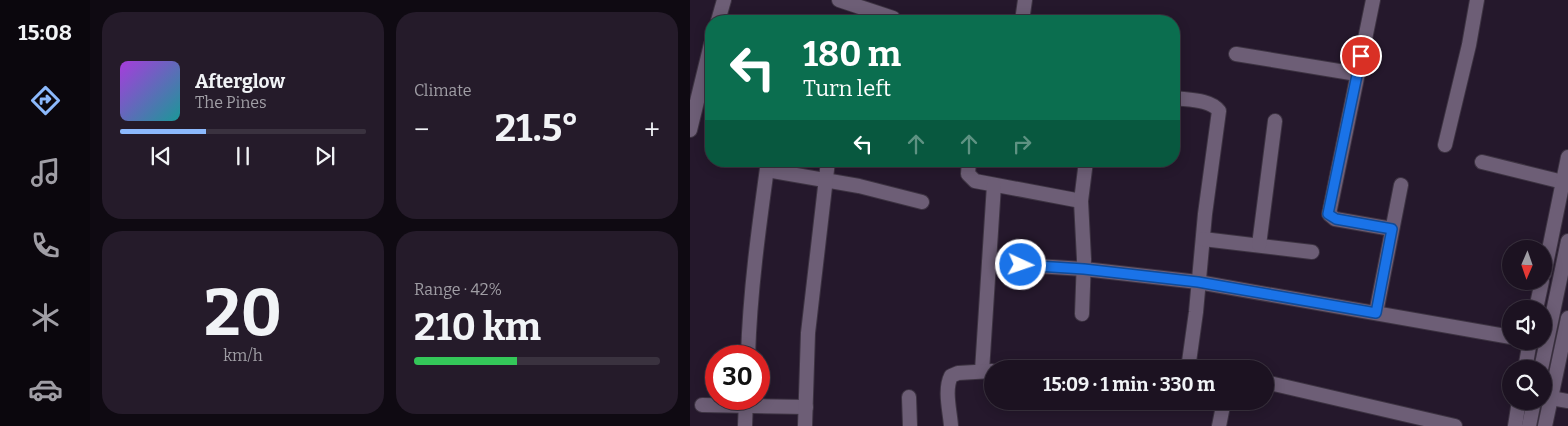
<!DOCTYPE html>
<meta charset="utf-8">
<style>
body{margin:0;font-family:Bitter,serif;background:#251b2a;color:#f1f3f6;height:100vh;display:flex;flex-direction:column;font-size:19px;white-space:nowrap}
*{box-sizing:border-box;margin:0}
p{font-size:16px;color:#a09ea5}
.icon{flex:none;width:28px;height:28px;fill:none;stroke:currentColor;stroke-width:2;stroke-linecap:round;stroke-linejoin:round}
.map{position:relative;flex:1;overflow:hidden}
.sheet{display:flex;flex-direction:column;gap:12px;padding:12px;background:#0f0a12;width:600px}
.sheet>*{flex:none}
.guide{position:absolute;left:15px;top:15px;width:475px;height:152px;border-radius:20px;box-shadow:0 2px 12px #0003,0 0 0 1px #3a323f;background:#0b6e4f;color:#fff;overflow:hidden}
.needle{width:32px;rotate:182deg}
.tools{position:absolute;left:812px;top:240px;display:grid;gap:10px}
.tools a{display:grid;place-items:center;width:50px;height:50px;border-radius:50%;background:#1c1221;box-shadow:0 2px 12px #0003,0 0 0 1px #3a323f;font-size:25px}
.speed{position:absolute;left:15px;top:345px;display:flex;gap:10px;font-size:25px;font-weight:700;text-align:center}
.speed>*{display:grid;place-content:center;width:65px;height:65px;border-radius:50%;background:#1c1221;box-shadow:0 2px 12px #0003,0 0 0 1px #3a323f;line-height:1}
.speed .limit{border:8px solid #d22;background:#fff;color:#111}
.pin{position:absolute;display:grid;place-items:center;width:42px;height:42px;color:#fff;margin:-21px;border:2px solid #fff;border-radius:50%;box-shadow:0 1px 5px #0007}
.me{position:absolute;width:55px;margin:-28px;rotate:93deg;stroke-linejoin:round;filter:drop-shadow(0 0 4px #0008)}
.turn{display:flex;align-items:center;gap:18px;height:105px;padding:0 15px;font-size:22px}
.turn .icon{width:65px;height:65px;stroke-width:2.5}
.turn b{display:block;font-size:35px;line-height:42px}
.lanes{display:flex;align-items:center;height:48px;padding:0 15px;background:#0003;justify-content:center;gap:25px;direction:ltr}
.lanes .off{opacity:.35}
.big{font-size:38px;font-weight:700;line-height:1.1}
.sheet .widget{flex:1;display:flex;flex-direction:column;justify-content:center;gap:8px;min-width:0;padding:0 18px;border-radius:20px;background:#251b2a}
.sheet .dial{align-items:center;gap:0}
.dial b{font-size:65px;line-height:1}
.song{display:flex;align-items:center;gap:15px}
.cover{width:60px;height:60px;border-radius:8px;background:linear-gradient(135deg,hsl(280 70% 55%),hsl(180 70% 35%))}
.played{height:5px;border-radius:2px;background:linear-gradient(90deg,#8cb9fc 35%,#3a323f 35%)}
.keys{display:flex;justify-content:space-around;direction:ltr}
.heat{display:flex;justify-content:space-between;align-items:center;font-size:28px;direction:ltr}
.charge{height:8px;border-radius:4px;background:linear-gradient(90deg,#34c759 42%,#3a323f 0)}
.sheet .tiles{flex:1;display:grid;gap:12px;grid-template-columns:repeat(2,1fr)}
.trip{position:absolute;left:294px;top:360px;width:290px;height:50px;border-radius:25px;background:#1c1221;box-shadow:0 2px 12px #0003,0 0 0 1px #3a323f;font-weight:700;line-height:50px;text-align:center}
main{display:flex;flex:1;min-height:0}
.menu{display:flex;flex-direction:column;width:90px;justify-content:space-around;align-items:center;background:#0b070d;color:#a09ea5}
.menu .icon{width:35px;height:35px}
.menu .active{color:#8cb9fc}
.menu b{font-size:22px;color:#f1f3f6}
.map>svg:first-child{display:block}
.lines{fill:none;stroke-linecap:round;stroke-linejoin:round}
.minor-casing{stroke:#3d3342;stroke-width:16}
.minor{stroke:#6d5e76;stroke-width:14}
.route-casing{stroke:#114b97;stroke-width:12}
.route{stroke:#1a73e8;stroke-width:9}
</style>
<main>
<nav class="menu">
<b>15:08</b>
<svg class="icon active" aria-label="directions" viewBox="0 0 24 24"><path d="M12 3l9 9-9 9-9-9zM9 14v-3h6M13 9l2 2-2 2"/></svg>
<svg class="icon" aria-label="music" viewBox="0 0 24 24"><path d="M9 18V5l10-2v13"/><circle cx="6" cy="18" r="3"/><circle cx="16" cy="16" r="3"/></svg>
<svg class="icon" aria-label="phone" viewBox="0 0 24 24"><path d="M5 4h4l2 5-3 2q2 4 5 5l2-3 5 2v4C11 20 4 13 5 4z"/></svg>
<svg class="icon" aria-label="climate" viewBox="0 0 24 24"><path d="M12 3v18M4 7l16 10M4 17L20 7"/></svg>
<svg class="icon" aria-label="car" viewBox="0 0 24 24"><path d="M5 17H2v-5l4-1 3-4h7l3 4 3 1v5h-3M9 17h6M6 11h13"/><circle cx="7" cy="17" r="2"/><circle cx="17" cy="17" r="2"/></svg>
</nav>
<section class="sheet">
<div class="tiles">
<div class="widget">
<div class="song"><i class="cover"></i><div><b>Afterglow</b><p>The Pines</p></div></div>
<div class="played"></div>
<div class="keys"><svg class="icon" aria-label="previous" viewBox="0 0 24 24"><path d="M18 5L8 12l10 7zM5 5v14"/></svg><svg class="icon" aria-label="pause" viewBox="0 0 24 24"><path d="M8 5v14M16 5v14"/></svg><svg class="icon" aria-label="next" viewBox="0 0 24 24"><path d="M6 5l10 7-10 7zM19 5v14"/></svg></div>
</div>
<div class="widget"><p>Climate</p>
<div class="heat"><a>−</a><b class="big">21.5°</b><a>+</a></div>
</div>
<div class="widget dial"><b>20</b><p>km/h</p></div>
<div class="widget"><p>Range · 42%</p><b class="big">210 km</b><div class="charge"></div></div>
</div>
</section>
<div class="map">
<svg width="878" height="426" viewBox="0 0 878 426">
<rect width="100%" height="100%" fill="#25182c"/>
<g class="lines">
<defs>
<g id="minor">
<path d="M149,0l54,18"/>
<path d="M683,0l-44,214 6,5 57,10"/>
<path d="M28,21l6,-21"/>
<path d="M332,21l3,-21"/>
<path d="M546,54l121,20"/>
<path d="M484,98c13,2 37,1 45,13l-14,103 -9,98 -8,57"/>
<path d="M0,130l21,-86"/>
<path d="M755,145l24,-100 8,-45"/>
<path d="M279,161l-1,13 7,7 106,20"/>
<path d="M792,162l81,20"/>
<path d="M77,170l92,16 63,16"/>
<path d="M513,239l109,13"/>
<path d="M569,245l16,-124"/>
<path d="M299,263l95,6 114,13 313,55"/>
<path d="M854,274l24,-117"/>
<path d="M846,309l6,-28"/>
<path d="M686,313l25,-128"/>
<path d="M392,314l2,-55 -3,-58 5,-40"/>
<path d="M58,356c2,-66 11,-130 20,-195"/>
<path d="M401,367l29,2"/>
<path d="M330,369l12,-1"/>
<path d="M835,369l5,-28"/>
<path d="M851,369l27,-128"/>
<path d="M292,371l12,-186"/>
<path d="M575,382l190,44"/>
<path d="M219,397l1,29"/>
<path d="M861,398l17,3"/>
<path d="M12,405l104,2"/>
<path d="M55,426l1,-27"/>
<path d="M115,426l3,-93 20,-172"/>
<path d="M261,426c-1,-15 -7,-36 0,-50l7,-3 34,-2"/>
<path d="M529,426l5,-25"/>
<path d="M825,426l4,-25"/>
<path d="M839,426l5,-25"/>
<path d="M855,426l23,-108"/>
</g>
</defs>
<use href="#minor" class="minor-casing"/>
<use href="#minor" class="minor"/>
</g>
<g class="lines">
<defs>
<path id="route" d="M331,265l63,4 114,13 178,31 16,-84 -56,-10 -8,-5 33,-158"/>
</defs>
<use href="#route" class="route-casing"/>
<use href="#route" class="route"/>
</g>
</svg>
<div class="tools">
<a><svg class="needle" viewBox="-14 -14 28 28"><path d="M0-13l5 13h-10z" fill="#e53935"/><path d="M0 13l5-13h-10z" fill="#a09ea5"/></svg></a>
<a><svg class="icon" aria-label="sound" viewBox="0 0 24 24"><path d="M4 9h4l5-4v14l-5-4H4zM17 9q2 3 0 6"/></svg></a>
<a><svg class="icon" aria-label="search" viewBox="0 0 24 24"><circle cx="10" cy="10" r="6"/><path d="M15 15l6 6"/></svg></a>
</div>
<div class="speed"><div class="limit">30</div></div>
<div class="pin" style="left:671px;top:56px;background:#d93025"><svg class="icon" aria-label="arrive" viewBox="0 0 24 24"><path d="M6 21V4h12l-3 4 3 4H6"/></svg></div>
<svg class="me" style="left:331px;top:265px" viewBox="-20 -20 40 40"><circle r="17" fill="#1a73e8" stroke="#fff" stroke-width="3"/><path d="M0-11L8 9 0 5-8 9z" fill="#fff"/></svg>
<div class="trip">15:09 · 1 min · 330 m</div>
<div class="guide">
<div class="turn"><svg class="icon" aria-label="left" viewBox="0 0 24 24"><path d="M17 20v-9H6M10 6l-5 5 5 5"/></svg><div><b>180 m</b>Turn left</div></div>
<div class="lanes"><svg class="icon" aria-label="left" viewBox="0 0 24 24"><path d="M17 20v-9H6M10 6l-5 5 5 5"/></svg><svg class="icon off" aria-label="ahead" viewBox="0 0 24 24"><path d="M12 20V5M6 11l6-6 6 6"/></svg><svg class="icon off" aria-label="ahead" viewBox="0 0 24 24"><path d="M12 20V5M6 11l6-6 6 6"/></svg><svg class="icon off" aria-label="right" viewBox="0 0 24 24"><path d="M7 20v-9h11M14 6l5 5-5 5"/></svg></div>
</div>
</div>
</main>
